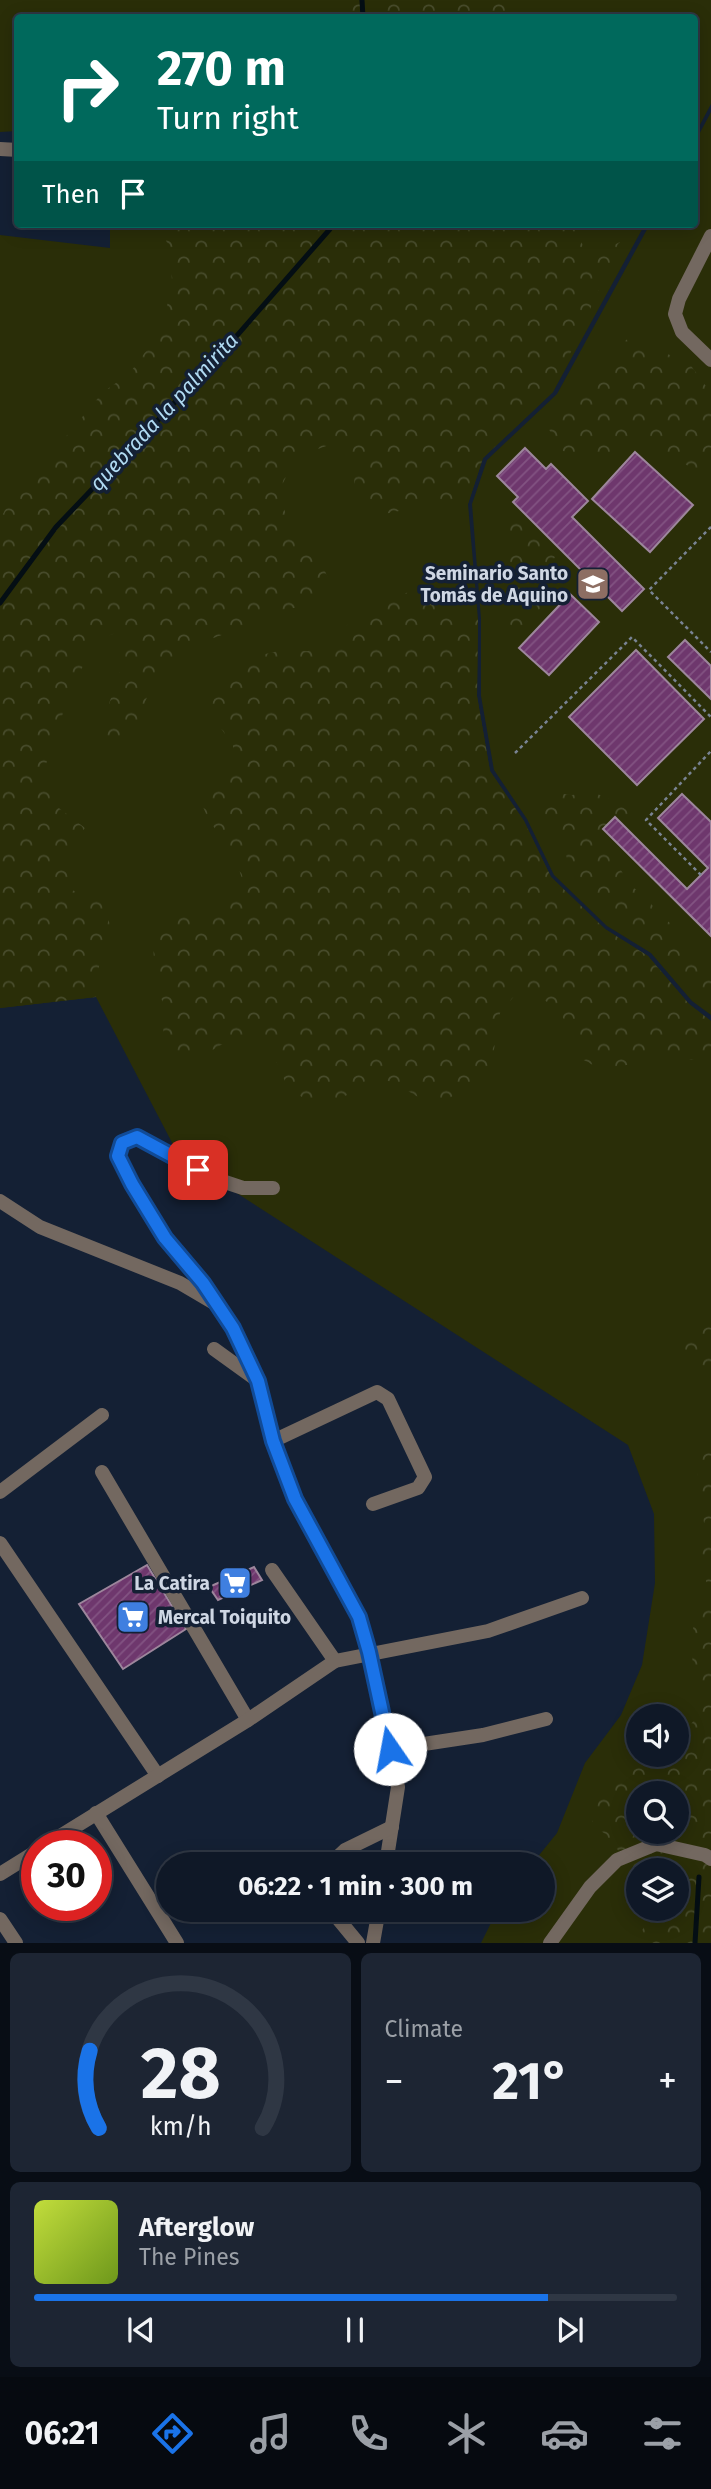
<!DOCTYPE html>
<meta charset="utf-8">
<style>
body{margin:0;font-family:"Fira Sans",sans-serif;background:#1d2533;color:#f1f3f6;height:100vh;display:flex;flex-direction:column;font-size:26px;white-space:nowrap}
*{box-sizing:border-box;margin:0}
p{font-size:23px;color:#9ba0a7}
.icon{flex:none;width:38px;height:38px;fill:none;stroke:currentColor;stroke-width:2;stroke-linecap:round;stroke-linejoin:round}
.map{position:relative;height:1943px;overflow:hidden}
.sheet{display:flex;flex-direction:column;gap:10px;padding:10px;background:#080d15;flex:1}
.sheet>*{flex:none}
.top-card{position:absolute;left:14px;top:14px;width:684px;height:214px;border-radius:7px;box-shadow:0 4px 18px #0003,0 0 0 2px #2f3744;background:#00695c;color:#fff;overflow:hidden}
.controls{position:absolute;left:626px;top:1704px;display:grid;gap:14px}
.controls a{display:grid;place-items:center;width:63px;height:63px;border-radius:50%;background:#0f1827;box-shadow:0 4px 18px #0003,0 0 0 2px #2f3744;font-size:35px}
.speed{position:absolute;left:21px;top:1830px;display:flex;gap:14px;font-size:35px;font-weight:700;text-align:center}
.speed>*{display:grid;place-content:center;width:91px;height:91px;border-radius:50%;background:#0f1827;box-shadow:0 4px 18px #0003,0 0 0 2px #2f3744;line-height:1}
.speed .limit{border:10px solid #d22;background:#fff;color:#111}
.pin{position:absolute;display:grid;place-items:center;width:60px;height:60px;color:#fff;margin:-30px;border-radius:14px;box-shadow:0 4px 10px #0006}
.me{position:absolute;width:77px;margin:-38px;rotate:348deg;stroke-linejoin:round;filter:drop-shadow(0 0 5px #0008)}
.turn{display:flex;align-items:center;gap:24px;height:147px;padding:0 28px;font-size:32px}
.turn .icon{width:91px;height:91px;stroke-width:2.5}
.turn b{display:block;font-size:49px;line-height:60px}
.then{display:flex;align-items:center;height:66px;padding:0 28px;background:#0003;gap:14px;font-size:26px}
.big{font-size:52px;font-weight:700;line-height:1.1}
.sheet .card{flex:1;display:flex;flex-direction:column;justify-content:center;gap:10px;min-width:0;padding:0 24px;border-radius:10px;background:#1d2533}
.sheet .dial{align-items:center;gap:0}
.dial svg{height:182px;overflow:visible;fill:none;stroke:#2f3744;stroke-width:7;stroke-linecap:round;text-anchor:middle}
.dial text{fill:#f1f3f6;stroke:none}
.song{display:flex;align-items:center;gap:21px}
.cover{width:84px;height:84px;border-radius:10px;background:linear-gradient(135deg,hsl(70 70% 55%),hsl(80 70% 35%))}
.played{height:7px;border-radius:4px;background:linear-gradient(90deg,#1a73e8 80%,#2f3744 80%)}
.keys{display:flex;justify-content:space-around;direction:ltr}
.heat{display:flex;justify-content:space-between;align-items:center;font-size:38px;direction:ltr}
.sheet .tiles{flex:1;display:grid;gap:10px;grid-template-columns:1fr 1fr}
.card:last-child{grid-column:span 2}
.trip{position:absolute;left:156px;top:1852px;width:399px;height:70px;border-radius:35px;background:#0f1827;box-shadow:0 4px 18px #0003,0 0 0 2px #2f3744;font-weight:700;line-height:70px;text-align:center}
.dock{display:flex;height:112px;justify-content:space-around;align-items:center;background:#060a10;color:#9ba0a7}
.dock .icon{width:49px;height:49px}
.dock .active{color:#1a73e8}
.dock b{font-size:32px;color:#f1f3f6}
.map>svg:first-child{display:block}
.green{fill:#2a2e08;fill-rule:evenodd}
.forest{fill:url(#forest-crowns);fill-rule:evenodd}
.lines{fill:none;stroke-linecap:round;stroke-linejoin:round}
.stream{stroke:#040e14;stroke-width:5}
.building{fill:url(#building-hatch);stroke:#9d869c;stroke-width:2}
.path{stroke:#798393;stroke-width:2.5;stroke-dasharray:3.5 3.5;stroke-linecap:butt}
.street{stroke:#736860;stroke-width:14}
.route-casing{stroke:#114b97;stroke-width:18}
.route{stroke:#1a73e8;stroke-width:12}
.labels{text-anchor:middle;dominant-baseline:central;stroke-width:7;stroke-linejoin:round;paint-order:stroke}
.poi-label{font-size:19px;font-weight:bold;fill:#cfd7e4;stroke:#142034;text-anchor:end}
.water-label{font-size:21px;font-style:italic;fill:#b0daf2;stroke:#142034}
</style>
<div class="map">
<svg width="711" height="1943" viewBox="0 0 711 1943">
<defs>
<pattern id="forest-crowns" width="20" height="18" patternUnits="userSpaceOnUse" patternTransform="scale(1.75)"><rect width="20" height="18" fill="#2a2e08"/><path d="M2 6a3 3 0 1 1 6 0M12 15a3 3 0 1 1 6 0" fill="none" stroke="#484c2c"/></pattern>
<pattern id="building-hatch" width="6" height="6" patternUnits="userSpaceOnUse" patternTransform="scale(1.75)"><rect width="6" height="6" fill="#6e376d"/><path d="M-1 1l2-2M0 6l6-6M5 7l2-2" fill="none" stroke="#825382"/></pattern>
</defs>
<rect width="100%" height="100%" fill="#142034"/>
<g class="green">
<path d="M0,0h711v104l-16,30v-116h-677l-1,113 -17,1z"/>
<path d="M711,112v903l-19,-14 -41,-48 -44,-27 -53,-51 -27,-56 -33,-49 -13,-74v-77l-9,-115 15,-44 70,-66 93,-170h45v-82z"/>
<path d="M110,224h535l-92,168 -70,66 -15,46 10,115 -1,77 13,75 34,50 27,56 54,52 43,27 41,48 22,17v922h-230l17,-34h44v-45h-10l25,-31 28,-70 36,-48 21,-50 13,-82 -1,-69 -26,-69 -449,-289 -83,-159 -96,11v-773l110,13zM639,1717h38v38h-38zM639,1794h38v38h-38zM639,1871h38v38h-38z"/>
</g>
<g class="forest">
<path d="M359,0h157l3,17h-178z"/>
<path d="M159,224h415l14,34 32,-16 -67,150 -70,66 -15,46 -54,4 -35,7 -26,-20 3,-33 -27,-17 -33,12 -17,34 11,38 26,21 14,33 -23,23 -33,5 -30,16 -64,23 -24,22 -23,64 -26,21 -5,-33 21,-61 1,-33 -30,11 -28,63 -23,69 12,32 30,23 -19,28 5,34 32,9 9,34 -13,33 -3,31 -96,11v-488l5,-10 98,-118 26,-18 20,-27 15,-29 8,-33 -1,-33z"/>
<path d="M636,333l22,17 31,13 22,30v76l-20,-1 -25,-17 -21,-19 -39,33 -19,-9 -24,-5 -15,-23 39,-50 21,-13 7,-17z"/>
<path d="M524,517l13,21 18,19 -12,20 3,26 -30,30 -11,-16v-20l-11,-43 13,-7 -4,-23z"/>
<path d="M409,592l43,20 26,7 -1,77 13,75 34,50 27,56 54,52 43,27 41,48 22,17v34c-23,10 -21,1 -42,2 -22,0 -42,11 -65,11 -8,0 -17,-7 -25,-10 -6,-22 -16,-53 -41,-60 -7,-2 -16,-2 -23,-3l-15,18 -8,49 -35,32 -24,12 -40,-24 -23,-5 -17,15 -22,11 -23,-2 -20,-13 -19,-43c-32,-8 -40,-8 -66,12l-27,-4 -13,-19 2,-24 -7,-22 -4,-25 -1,-24 10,-20c22,-2 50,-3 67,-20 5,-4 9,-13 12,-20l-7,-23 -27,-37 -9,-22 14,-18 21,-11 -1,-23 -13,-18 -9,-20 9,-24 19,-17 22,-11 22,-5 25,1 23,-8 16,-18 23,-4 15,-21z"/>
<path d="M550,792l22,3 21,-3 25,11 20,17 -29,29 21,37 16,9 11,18 13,10 14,21 13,14 14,7v31l-6,-2 -73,-64 -19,-13 -24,-27 -22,-30 -2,-14 -16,-16 -13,-24z"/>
<path d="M711,1312v55l-15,-3 -17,-19 23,-17z"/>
<path d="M711,1448v495h-73v-5l14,-26 -2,-3h27v-38h-38v23l-19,-25 2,-14 -18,-22 -13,-8c8,-24 13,-50 33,-66 15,0 33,6 45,-4h8c0,-18 12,-30 25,-42l-1,-16 -8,-28 -2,-29 3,-16 11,-26 2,-31 -5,-13 2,-31 -8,-61 9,-12zM639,1794h38v38h-38z"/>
</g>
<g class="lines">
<g class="stream">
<path d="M362,0l1,18"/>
<path d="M0,603l56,-76 164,-172 110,-126 1,-5"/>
<path d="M695,1943l4,-66"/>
</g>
</g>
<g class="building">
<path d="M525,448l21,21 5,-5 37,37 -16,16 72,72 -22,22 -109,-109 5,-5 -21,-21z"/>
<path d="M635,452l58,53 -43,47 -58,-53z"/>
<path d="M570,594l29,28 -50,53 -30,-27z"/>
<path d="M685,640l26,26v33l-43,-42z"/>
<path d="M636,650l68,69 -67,66 -68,-68z"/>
<path d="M682,794l29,28v114l-108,-107 12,-12 72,72 21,-21 -50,-50z"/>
<path d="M147,1565l39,64 -63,40 -44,-65z"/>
<path d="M254,1567l8,13 -44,20 -9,-13z"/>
</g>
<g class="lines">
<g class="path">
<path d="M711,527l-62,63 62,62"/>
<path d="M515,753l117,-116 79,80"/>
<path d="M701,875l-55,-55 65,-69"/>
</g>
<g class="street">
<path d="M0,149l18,1"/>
<path d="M711,236l-32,63 -4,15 7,18 29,28"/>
<path d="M273,1188h-30l-24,-8 -82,-43 -15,6 -3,13 13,28 33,54 38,45 30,45 25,53 15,60 22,58 64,118 10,35 29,135 -12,77"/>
<path d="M0,1201l40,26 140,56 34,20"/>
<path d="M214,1349l43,31"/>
<path d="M273,1441l104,-49 11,7 37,78 -7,11 -45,16"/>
<path d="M102,1472l146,248"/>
<path d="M0,1492l102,-77"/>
<path d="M0,1543l158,233"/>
<path d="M272,1570l63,91"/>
<path d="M391,1749l92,-14 63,-16"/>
<path d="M96,1813l81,130"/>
<path d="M44,1846l204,-126 87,-59 153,-30 94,-33"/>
<path d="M330,1864l15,-14 47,-23"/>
<path d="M0,1874l37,-23"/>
<path d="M330,1909l28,34"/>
<path d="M0,1919l16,24"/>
<path d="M373,1943l6,-34"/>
<path d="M550,1943l40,-56 27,-27 39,-16 49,11 6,4"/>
</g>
</g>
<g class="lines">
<defs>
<path id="route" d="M198,1170l-61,-33 -15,6 -4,13 14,28 33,54 38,45 30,45 25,53 15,60 22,58 64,118 10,35 21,97"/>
</defs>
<use href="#route" class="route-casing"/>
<use href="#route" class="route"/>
</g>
<defs>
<symbol id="university-square" viewBox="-11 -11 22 22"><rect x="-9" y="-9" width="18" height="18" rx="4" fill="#8d6e63" stroke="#142034"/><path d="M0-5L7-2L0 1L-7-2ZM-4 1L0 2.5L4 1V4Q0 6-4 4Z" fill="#fff"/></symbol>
<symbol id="supermarket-square" viewBox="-11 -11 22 22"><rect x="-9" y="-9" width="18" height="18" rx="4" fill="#3f7fe0" stroke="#142034"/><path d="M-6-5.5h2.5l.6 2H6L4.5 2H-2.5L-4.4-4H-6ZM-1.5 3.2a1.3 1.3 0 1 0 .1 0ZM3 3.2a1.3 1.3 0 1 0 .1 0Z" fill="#fff"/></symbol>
</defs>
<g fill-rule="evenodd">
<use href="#university-square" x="574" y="565" width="38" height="38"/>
<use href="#supermarket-square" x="216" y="1564" width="38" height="38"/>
<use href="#supermarket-square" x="114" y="1598" width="38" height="38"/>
</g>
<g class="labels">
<g class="poi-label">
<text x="568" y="573">Seminario Santo<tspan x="568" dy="22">Tomás de Aquino</tspan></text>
<text x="210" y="1583">La Catira</text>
<text x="158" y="1617" text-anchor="start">Mercal Toiquito</text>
</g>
<g class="water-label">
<text transform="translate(164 412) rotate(-47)">quebrada la palmirita</text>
</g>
</g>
</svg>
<div class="controls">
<a><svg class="icon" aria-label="sound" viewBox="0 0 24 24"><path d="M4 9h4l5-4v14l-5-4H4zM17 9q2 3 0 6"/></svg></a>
<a><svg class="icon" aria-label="search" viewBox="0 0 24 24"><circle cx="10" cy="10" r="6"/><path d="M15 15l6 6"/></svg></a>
<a><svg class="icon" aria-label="layers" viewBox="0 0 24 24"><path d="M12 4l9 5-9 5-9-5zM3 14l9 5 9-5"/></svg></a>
</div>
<div class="speed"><div class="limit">30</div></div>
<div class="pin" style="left:198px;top:1170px;background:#d93025"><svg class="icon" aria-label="arrive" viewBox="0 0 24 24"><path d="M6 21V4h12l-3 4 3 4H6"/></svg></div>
<svg class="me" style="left:390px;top:1749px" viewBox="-20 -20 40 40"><circle r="19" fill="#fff"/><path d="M0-13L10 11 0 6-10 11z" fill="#1a73e8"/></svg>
<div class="trip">06:22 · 1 min · 300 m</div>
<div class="top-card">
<div class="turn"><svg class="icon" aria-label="right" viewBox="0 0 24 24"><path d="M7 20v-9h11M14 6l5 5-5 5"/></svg><div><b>270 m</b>Turn right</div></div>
<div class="then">Then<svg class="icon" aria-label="arrive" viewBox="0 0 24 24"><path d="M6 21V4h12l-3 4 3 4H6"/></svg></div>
</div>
</div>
<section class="sheet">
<div class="tiles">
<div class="card dial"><svg viewBox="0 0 100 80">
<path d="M14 69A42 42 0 1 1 86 69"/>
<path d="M14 69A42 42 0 0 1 10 35" stroke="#1a73e8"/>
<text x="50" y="56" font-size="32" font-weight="700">28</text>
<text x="50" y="72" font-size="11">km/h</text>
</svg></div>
<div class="card"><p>Climate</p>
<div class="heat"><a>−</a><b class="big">21°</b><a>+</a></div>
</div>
<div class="card">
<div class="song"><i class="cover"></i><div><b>Afterglow</b><p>The Pines</p></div></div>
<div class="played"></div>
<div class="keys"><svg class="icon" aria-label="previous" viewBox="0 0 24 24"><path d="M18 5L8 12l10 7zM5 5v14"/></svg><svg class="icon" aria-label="pause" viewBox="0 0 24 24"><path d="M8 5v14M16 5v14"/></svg><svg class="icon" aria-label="next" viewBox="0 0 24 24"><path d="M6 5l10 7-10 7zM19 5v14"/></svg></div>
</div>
</div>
</section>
<nav class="dock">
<b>06:21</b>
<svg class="icon active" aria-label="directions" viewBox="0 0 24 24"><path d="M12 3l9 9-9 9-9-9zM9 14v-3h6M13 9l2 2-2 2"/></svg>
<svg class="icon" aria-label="music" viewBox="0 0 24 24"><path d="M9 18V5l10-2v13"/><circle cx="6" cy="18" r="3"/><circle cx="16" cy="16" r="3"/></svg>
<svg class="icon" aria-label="phone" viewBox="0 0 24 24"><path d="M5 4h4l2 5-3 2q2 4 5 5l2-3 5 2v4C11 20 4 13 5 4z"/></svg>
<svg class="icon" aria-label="climate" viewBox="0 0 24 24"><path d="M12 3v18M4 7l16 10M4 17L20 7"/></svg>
<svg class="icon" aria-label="car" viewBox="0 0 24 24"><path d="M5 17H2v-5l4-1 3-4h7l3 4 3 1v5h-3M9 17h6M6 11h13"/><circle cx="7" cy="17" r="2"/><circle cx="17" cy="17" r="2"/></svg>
<svg class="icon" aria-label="filters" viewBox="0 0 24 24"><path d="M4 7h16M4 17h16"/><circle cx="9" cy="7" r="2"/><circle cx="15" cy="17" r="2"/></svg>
</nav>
